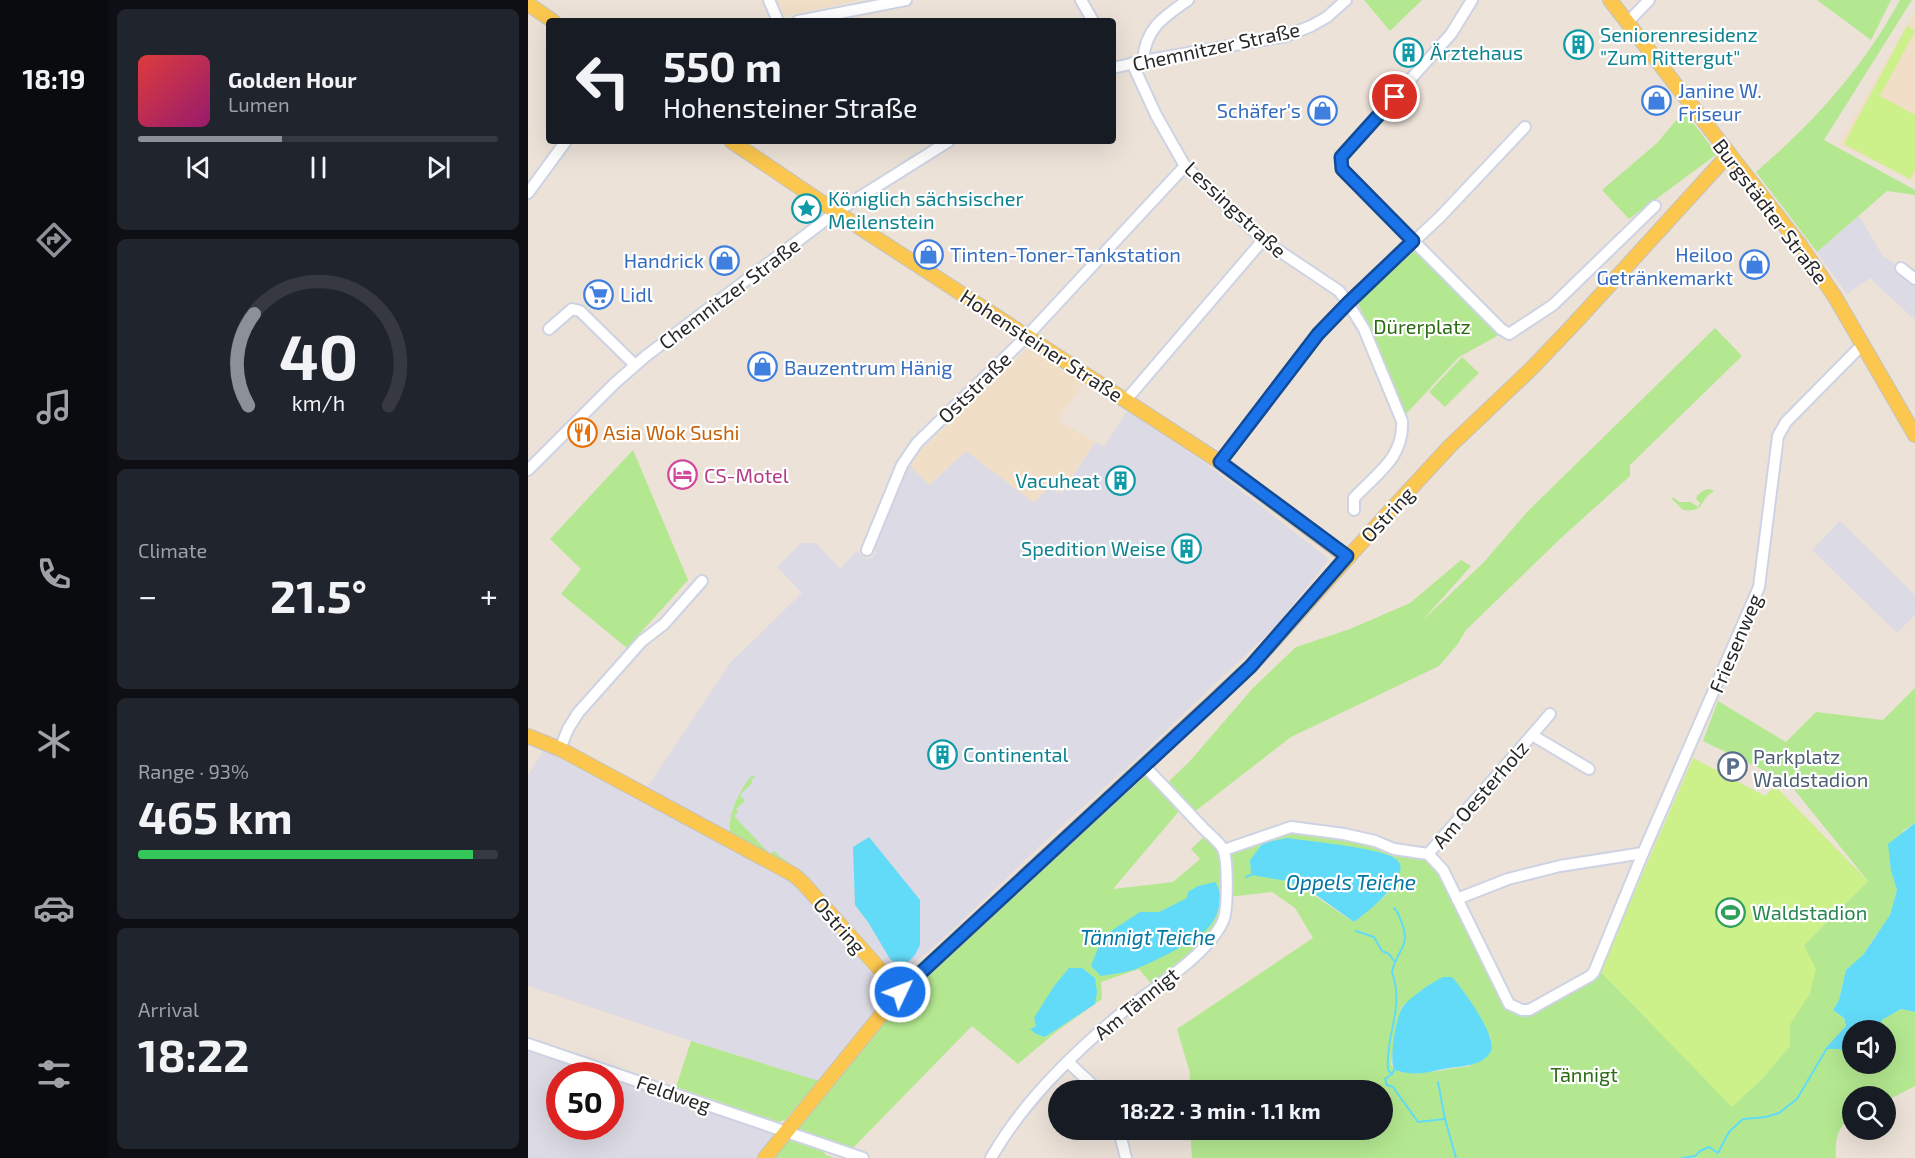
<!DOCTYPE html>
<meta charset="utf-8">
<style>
body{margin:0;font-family:"Exo 2",sans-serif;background:#20242c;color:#f1f3f6;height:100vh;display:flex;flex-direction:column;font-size:22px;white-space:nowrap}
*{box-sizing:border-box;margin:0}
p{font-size:20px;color:#9ea1a6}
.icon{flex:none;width:33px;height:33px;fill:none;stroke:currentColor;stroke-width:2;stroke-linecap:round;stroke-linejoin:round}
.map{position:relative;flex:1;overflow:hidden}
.panel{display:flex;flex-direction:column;gap:9px;padding:9px;background:#0d0f14;width:420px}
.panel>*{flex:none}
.hud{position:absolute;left:18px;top:18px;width:570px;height:126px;border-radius:6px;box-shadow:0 6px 24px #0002;background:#171b24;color:#f1f3f6;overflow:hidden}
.controls{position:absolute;left:1314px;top:1020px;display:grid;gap:12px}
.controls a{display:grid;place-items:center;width:54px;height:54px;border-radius:50%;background:#171b24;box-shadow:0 6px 24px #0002;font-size:30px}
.speed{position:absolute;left:18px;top:1062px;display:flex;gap:12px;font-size:30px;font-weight:700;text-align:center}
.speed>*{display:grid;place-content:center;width:78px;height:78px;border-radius:50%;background:#171b24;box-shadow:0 6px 24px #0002;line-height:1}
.speed .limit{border:9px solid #d22;background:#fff;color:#111}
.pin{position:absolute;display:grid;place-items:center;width:51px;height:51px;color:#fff;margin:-26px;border:3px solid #fff;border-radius:50%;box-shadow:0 2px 6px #0007}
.me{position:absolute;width:66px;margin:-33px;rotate:47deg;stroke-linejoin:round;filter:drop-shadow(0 0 4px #0008)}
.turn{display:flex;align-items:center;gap:21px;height:126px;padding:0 18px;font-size:27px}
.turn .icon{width:78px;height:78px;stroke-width:2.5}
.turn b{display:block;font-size:42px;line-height:51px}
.big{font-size:45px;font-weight:700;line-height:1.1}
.panel .tile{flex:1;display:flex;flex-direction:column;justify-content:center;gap:9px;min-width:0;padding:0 21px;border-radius:9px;background:#20242c}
.panel .dial{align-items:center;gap:0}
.dial svg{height:156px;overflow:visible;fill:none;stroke:#363941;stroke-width:7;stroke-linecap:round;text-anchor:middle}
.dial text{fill:#f1f3f6;stroke:none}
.song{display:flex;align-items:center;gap:18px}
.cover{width:72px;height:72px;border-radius:9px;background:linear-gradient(135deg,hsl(0 70% 55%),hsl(320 70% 35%))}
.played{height:6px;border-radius:3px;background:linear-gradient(90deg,#8c9099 40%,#363941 40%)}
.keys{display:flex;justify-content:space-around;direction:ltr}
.heat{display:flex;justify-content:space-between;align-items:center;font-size:33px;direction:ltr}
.charge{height:9px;border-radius:4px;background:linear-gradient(90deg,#34c759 93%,#363941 0)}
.trip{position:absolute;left:520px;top:1080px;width:345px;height:60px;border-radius:30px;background:#171b24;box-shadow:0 6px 24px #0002;font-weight:700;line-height:60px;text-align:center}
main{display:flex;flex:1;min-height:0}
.dock{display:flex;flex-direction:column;width:108px;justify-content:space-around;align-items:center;background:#090b0e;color:#9ea1a6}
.dock .icon{width:42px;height:42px}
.dock .on{color:#8c9099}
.dock b{font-size:27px;color:#f1f3f6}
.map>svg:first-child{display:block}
.industrial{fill:#dcdae4;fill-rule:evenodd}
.education{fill:#f0dfc6}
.green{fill:#b4e890;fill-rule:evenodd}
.pitch{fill:#ccf08a}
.water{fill:#62dbf8}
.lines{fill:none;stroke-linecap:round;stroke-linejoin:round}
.stream{stroke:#62dbf8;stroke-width:2}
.minor-casing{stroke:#ced3e3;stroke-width:14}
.major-casing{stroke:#c3c3c3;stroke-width:16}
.minor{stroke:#fff;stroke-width:10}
.major{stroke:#fcc74e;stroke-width:14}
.route-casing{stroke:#114b97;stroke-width:15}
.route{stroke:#1a73e8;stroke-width:10}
.labels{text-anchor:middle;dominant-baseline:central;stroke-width:4.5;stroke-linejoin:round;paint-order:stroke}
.culture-label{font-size:20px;fill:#0d838f;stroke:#fff;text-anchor:start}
.street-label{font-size:20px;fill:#282828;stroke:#fff}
.shop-label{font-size:20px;fill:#366cbe;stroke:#fff;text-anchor:start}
.park-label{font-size:20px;fill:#2c6a14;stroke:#fff}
.food-label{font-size:20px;fill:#c56008;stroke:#fff;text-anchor:start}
.hotel-label{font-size:20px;fill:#b23c85;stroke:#fff;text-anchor:start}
.service-label{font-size:20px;fill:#4e5e75;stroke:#fff;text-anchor:start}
.leisure-label{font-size:20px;fill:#27864d;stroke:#fff;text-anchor:start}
.water-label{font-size:21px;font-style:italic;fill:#0377a2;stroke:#fff}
</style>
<main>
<nav class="dock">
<b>18:19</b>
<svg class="icon on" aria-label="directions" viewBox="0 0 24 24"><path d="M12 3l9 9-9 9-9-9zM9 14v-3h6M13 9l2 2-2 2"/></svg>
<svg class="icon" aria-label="music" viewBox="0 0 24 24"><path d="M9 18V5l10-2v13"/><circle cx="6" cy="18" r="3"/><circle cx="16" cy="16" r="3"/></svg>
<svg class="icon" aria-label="phone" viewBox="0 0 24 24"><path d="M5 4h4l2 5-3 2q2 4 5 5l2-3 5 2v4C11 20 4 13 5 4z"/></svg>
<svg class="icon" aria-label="climate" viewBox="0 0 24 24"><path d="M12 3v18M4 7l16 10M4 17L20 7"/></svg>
<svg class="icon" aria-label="car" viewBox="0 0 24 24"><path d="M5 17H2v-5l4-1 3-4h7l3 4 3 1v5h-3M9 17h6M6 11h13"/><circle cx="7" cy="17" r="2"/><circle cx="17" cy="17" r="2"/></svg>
<svg class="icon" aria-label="filters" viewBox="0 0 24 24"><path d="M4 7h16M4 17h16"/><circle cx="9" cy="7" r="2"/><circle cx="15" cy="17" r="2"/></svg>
</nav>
<section class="panel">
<div class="tile">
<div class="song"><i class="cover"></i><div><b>Golden Hour</b><p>Lumen</p></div></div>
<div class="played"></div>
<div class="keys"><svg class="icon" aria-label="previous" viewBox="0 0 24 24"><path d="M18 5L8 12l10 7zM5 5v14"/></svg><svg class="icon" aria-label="pause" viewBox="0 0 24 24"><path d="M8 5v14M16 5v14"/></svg><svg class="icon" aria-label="next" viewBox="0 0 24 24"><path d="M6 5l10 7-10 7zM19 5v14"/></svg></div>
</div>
<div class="tile dial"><svg viewBox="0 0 100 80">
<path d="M14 69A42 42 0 1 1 86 69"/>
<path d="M14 69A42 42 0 0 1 17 22" stroke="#8c9099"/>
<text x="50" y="56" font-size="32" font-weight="700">40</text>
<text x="50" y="72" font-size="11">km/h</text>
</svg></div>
<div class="tile"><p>Climate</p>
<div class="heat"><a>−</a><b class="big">21.5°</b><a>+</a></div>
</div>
<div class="tile"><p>Range · 93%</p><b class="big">465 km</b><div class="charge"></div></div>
<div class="tile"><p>Arrival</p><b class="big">18:22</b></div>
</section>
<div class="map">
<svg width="1387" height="1158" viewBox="0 0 1387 1158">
<rect width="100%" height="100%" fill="#ece2d8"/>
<g class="industrial">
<path d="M1331,216l24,40 32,23v41l-45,-42 -23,16 -30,-42z"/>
<path d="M599,411l82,55 120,93 -52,66 -143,136 -93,84 -91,87 -44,38 -7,1 -10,-5 -83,-87 -161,-89 86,-128 71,-69 -25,-26 24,-24h15l24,26 17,-18 7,7 6,1 6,-6 -2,-5 1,-7 28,-64 7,-12 20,20 36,-35 96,43 33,-51 9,5z"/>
<path d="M1312,521l75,74v20l-18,18 -85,-83z"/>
<path d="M16,750l243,130 18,12 76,93 2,6 -5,14 -30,42 -29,34 -128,-40 -163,-55v-211z"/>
<path d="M0,1044l251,90 -21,24h-230zM32,1076h50v50h-50z"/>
</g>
<g class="education">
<path d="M248,0h86l-79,16z"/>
<path d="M1387,11v171l-76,-38z"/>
<path d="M503,348l52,35 -25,37 37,22 -34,51 -11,-7 -16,17 -68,-52 -37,34 -19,-20 8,-12 109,-104z"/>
</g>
<g class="green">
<path d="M836,0h58l-32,31z"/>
<path d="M1289,0h74l-20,40z"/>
<path d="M1372,0h12l-88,140 91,50v5l-28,-4 -70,61 -61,-80c59,-51 107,-104 144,-172z"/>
<path d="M1156,111l33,43 -88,65 -27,-29 55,-47z"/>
<path d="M885,248l86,87 -40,22 -53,57 -48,-111z"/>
<path d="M1187,328l27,28 -112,109v11l-70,63 -94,91 -9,15 -18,21 -148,71 -98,76 -26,-30 23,-22 63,-73 43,-41 54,-18 60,-26 51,-43 10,6 -50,56 63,-60 43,-50z"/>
<path d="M934,357l17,16 -34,34 -16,-15z"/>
<path d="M105,450l55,130 -61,68 -66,-54 20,-25 -31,-30z"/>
<path d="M1181,489l4,1v2c-14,7 -7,21 -30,18l-11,-11 1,-2 6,5h12l7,5 2,-4 -4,-4c1,-5 7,-9 13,-10z"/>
<path d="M1387,688v135l-12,8 -13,27 1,13 6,19 -8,29 -13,16 -13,20 -17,16 -7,29 -6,10 11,8 2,8 -20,23h12l14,4v11h34v-34h-5v-10l20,-11 14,3v74l-29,15v-5h-34v22c-16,9 -17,23 -16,40h-644l-2,-28h193v-40h-194l1,-17 -13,-44 136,-91 -18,-30 -23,-16 -45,5 -10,34 -62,57 -16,-19 -38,13 1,17 -46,33 -38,32 -46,-38 -122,125 -53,-22 84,-104 66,-68 199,-182 34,35 -67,79 60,-7 27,-23 -9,-10 15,-14 18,15 67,-23 137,27 15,16 66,134 13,6 78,-39 132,135 30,-27 27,-33 1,-22 20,-31 -6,-48 64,-64 -80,-99 -85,-41 15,-40 68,41 30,-30 67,8zM748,878l120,4 -12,15 -30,25c-26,-16 -48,-36 -78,-44zM660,898l-55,72 -32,6 39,-64h19zM526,986l41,18 -50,33 -14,-8 5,-3 9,-23zM882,1001l73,24 8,13 -21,28c-26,3 -50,11 -76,4l-3,-6 9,-52 2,-6z"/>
<path d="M224,775l3,2 -4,4 1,2 -12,12 5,6 -9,8 2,3 -4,4 36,38 4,-3c11,11 26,17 36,28l-2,2 -77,-47c-6,-16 11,-48 21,-59z"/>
<path d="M163,1041l128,40 -34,39 -7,2 -102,-35z"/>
<path d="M262,1137l29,11 7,7 8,3h-62z"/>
</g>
<g class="pitch">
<path d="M1379,26l8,5 -35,65 35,19v55l-5,9 -66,-35z"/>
<path d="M1165,758l72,38 10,-10 93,95 -64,64 12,24 -6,24 -20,31v22l-28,33 -30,28 -132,-136z"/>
</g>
<g class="water">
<path d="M1387,823v189l-14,-3 -19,11 -1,10h-29v23l-14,-4h-13l21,-23 -2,-8 -11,-8 6,-10 7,-30 17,-15 27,-40 7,-25 -6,-19 -3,-27z"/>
<path d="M341,837l51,63v45l-5,10 -7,7 -11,2 -7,-5 -22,-37 -13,-17 -2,-58z"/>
<path d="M759,838c20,3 95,10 109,21 20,16 -31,55 -42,63l-38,-27 -29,-14 -36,-6 -1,-15 13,-17z"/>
<path d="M687,882c10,14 4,35 -8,47 -11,12 -57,35 -74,41 -10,3 -22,4 -32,6l-10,-10 9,-23 11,-12 29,-19h19l28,-14 1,-6 10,-6z"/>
<path d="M541,968h13l13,10 2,14 -2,12 -50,33 -9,-3 -6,-5 6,-3 -2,-8 20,-32z"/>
<path d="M915,977h9c10,11 48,62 38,76 -9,13 -27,13 -41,15 -23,4 -31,9 -55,2 -5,-10 2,-57 10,-65 11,-11 25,-21 39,-28z"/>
</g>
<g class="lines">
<g class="stream">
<path d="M718,877l5,-2"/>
<path d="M828,931l18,6 8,14 7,3 5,7"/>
<path d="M866,1070l-2,4 -7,5 2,6 6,2 25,35 27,-3"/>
<path d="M864,1074l-4,-4c-3,-36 17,-61 4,-98 5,-24 20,-25 9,-51 -2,-5 -3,-9 -7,-13"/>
<path d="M910,1082l7,37 11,39"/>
<path d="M1154,1158l13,-2 5,-5 9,-4 9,6 11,-21 14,-13 23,-2 13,-4 18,-14 30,-51"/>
</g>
<defs>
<g id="minor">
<path d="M241,0l9,21"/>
<path d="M553,0l12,21"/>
<path d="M944,0l-21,34 -110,123 1,12 159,160 8,5 44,-29 102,-99"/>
<path d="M270,21l108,-21"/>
<path d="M1099,23l22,-23"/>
<path d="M615,61c2,-32 20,-44 45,-61"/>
<path d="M604,63l24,52 29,51 78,74 76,51 9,12 16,26 38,92c2,37 -25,52 -48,77v12"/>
<path d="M585,68l30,-7 143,-25 25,-10 16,-9 19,-17"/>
<path d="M0,193l38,-52"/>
<path d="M1373,268l14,11"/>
<path d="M21,329l23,-20 8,2 55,54"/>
<path d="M598,400l137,-160"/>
<path d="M692,462l98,-128 30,-31 92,-86 85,-90"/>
<path d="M0,470l87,-87 31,-27 190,-144 113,-71"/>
<path d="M339,550l35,-85 15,-22 111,-108 157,-169"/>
<path d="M1004,735l18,-21"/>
<path d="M32,749l8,-20 10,-16 64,-72 22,-17 38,-43"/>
<path d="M696,850l67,-23 53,7 31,7 19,8 34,5 15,16 66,134 13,6h7l61,-34 4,-4 49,-119 116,-266 19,-151 8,-14 76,-77"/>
<path d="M900,854l104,-119 57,34"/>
<path d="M929,899l51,-20 52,-13 83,-13"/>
<path d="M0,1044l335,114"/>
<path d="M540,1062l30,28"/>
<path d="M591,1130l7,28"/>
<path d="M463,1158c31,-55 79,-102 127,-142 30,-25 89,-59 105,-95 5,-10 5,-62 0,-72 -4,-7 -13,-14 -19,-20 -20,-21 -39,-42 -60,-63"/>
</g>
<g id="major">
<path d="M1082,0l190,245 35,52 80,138"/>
<path d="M0,4l25,17"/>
<path d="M203,141l105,71 384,250 127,95"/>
<path d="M0,736l32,13 234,126 9,8 97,109"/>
<path d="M237,1158l135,-166 351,-326 138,-154 61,-66 82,-78 42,-44 155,-170"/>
</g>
</defs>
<use href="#minor" class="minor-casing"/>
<use href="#major" class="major-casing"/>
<use href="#minor" class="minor"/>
<use href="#major" class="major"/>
</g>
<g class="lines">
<defs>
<path id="route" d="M372,992l313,-290 38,-36 96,-110 -127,-94 98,-128 30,-31 65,-62 -71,-72 -1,-12 54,-60"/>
</defs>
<use href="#route" class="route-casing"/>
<use href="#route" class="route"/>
</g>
<defs>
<symbol id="building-ring" viewBox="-11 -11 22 22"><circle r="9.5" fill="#fff" stroke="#0f9aa8" stroke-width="1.5"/><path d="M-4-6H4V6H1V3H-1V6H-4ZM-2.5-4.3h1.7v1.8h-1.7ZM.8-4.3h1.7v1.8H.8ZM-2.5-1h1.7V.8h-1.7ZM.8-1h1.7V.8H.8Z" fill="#0f9aa8"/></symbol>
<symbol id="shop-ring" viewBox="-11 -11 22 22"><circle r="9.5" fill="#fff" stroke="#3f7fe0" stroke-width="1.5"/><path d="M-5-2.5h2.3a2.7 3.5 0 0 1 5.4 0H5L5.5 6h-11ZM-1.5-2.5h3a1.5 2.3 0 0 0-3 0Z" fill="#3f7fe0"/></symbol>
<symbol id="sight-ring" viewBox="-11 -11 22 22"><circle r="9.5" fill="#fff" stroke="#0f9aa8" stroke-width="1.5"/><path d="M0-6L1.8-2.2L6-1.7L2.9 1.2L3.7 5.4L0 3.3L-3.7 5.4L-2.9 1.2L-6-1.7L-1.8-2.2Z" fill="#0f9aa8"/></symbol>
<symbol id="supermarket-ring" viewBox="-11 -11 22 22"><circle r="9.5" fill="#fff" stroke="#3f7fe0" stroke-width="1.5"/><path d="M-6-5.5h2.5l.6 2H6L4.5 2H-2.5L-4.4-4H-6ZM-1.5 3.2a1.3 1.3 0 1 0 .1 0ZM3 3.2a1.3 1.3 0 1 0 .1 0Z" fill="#3f7fe0"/></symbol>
<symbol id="restaurant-ring" viewBox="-11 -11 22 22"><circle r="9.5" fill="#fff" stroke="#e8710a" stroke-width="1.5"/><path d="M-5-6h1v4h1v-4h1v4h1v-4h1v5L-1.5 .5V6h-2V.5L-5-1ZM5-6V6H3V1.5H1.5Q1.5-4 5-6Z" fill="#e8710a"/></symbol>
<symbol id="hotel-ring" viewBox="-11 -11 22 22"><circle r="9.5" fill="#fff" stroke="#d1479c" stroke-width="1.5"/><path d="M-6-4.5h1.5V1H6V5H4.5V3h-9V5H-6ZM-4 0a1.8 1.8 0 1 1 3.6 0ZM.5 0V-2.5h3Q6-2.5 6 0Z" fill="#d1479c"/></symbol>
<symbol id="parking-ring" viewBox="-11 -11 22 22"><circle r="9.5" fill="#fff" stroke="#5c6f8a" stroke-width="1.5"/><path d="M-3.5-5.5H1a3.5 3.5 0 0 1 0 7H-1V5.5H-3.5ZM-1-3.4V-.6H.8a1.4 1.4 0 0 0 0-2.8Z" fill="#5c6f8a"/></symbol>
<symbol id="stadium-ring" viewBox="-11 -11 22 22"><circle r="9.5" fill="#fff" stroke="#2e9e5b" stroke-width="1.5"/><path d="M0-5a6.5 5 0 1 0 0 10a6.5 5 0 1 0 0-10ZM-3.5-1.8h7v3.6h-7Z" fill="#2e9e5b"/></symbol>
</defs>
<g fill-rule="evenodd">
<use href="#building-ring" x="1034" y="28" width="33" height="33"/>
<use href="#building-ring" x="864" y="36" width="33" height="33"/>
<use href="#shop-ring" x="1112" y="84" width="33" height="33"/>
<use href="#shop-ring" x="778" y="94" width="33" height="33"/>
<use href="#sight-ring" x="262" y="192" width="33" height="33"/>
<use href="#shop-ring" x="384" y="238" width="33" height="33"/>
<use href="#shop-ring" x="180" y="244" width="33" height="33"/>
<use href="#shop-ring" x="1210" y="248" width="33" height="33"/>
<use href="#supermarket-ring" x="54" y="278" width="33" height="33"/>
<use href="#shop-ring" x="218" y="350" width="33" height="33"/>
<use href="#restaurant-ring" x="38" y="416" width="33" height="33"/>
<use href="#hotel-ring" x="138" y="458" width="33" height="33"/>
<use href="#building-ring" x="576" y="464" width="33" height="33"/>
<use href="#building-ring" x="642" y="532" width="33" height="33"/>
<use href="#building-ring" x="398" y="738" width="33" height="33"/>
<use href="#parking-ring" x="1188" y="750" width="33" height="33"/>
<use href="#stadium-ring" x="1186" y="896" width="33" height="33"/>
</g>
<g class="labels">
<g class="culture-label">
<text x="1072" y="34">Seniorenresidenz<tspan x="1072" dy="23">"Zum Rittergut"</tspan></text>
<text x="902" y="52">Ärztehaus</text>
<text x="300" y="198">Königlich sächsischer<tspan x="300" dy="23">Meilenstein</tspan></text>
<text x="572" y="480" text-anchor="end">Vacuheat</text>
<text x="638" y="548" text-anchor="end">Spedition Weise</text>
<text x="435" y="754">Continental</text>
</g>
<g class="street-label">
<text transform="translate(688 46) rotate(-12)">Chemnitzer Straße</text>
<text transform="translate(708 209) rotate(43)">Lessingstraße</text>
<text transform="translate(1243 211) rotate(53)">Burgstädter Straße</text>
<text transform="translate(201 293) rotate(-37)">Chemnitzer Straße</text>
<text transform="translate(514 345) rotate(33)">Hohensteiner Straße</text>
<text transform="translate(446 387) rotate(-44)">Oststraße</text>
<text transform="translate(859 514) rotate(-47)">Ostring</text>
<text transform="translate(1207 643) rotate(-67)">Friesenweg</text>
<text transform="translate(952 794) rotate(-49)">Am Oesterholz</text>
<text transform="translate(312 925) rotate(49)">Ostring</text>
<text transform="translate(608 1003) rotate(-39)">Am Tännigt</text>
<text transform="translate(146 1093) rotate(19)">Feldweg</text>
</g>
<g class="shop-label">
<text x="1150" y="90">Janine W.<tspan x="1150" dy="23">Friseur</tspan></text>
<text x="773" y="110" text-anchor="end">Schäfer's</text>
<text x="422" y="254">Tinten-Toner-Tankstation</text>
<text x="1205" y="254" text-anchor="end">Heiloo<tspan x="1205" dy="23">Getränkemarkt</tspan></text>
<text x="176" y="260" text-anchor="end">Handrick</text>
<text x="92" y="294">Lidl</text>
<text x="256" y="367">Bauzentrum Hänig</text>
</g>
<g class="park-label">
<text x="894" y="326">Dürerplatz</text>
<text x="1056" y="1074">Tännigt</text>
</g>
<g class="food-label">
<text x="75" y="432">Asia Wok Sushi</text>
</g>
<g class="hotel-label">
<text x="176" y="475">CS-Motel</text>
</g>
<g class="service-label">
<text x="1225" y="756">Parkplatz<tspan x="1225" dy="23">Waldstadion</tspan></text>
</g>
<g class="leisure-label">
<text x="1224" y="912">Waldstadion</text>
</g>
<g class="water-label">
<text x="823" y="881">Oppels Teiche</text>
<text x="620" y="936">Tännigt Teiche</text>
</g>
</g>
</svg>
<div class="controls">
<a><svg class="icon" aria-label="sound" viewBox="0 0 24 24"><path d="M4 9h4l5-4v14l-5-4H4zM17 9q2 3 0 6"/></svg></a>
<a><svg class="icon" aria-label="search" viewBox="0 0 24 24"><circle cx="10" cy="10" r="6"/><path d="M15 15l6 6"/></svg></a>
</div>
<div class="speed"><div class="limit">50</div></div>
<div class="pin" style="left:867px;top:97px;background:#d93025"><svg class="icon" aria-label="arrive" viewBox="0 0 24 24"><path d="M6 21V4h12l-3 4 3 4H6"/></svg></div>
<svg class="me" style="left:372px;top:992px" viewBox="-20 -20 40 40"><circle r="17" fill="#1a73e8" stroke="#fff" stroke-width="3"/><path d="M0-11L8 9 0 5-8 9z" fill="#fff"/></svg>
<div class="trip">18:22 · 3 min · 1.1 km</div>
<div class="hud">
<div class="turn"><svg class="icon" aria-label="left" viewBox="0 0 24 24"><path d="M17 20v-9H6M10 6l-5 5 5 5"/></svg><div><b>550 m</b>Hohensteiner Straße</div></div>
</div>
</div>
</main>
